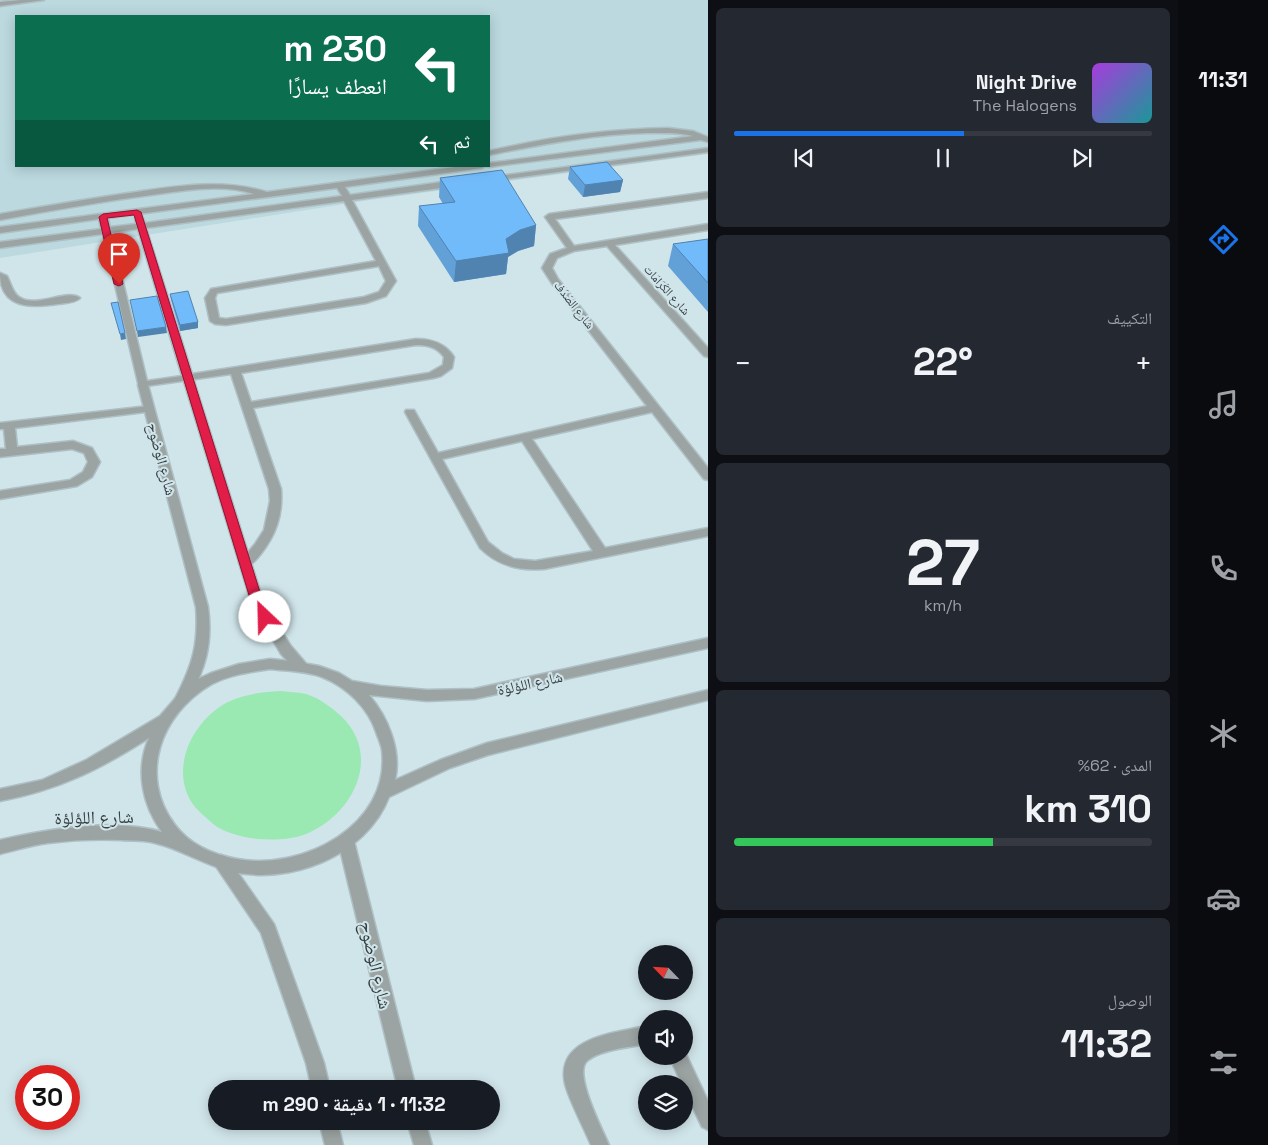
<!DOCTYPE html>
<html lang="ar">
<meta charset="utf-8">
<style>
body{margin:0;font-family:"Space Grotesk","Noto Naskh Arabic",sans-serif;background:#242831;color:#f1f3f6;direction:rtl;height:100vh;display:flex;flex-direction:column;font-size:19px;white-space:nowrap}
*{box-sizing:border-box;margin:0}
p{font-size:16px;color:#9ea1a6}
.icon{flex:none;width:28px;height:28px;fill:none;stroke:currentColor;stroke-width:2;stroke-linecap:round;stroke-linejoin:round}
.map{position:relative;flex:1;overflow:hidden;direction:ltr}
.details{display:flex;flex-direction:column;gap:8px;padding:8px;background:#0d0f14;width:470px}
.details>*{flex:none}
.banner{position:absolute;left:15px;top:15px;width:475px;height:152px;border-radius:0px;box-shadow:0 2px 12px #0003;direction:rtl;background:#0b6e4f;color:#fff;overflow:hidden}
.needle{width:32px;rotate:295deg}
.tools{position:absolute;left:638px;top:945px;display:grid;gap:10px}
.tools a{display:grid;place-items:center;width:55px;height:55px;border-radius:50%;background:#171b24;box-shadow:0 2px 12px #0003;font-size:25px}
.speed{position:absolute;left:15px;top:1065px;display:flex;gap:10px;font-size:25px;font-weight:700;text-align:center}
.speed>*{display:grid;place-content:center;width:65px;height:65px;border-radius:50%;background:#171b24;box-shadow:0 2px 12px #0003;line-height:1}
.speed .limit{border:8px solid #d22;background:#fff;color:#111}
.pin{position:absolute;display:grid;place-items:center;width:42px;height:42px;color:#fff;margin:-51px -21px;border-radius:50% 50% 50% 0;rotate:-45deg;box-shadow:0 0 5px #0007}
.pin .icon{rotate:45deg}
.me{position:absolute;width:55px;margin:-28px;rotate:336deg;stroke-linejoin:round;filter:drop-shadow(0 0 4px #0008)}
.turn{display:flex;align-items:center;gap:18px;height:105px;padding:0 20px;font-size:22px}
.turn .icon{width:65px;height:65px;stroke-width:2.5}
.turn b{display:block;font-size:35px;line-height:42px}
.then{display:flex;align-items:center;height:48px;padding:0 20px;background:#0003;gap:10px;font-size:19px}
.big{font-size:38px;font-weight:700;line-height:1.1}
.details .widget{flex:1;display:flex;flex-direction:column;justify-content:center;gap:8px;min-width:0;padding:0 18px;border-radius:8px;background:#242831}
.details .dial{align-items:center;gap:0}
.dial b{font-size:65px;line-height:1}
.song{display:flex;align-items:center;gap:15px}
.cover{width:60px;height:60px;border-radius:8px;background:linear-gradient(135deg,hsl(280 70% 55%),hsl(180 70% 35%))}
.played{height:5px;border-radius:2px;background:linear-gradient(90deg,#1a73e8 55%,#363941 55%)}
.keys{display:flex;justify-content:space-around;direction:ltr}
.heat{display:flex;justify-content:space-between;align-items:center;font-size:28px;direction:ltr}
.charge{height:8px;border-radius:4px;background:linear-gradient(90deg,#34c759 62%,#363941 0)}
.trip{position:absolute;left:208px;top:1080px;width:292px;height:50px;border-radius:25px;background:#171b24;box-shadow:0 2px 12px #0003;font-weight:700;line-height:50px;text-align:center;direction:rtl}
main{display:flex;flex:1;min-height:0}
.dock{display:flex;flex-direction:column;width:90px;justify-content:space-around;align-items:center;background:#090b0e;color:#9ea1a6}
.dock .icon{width:35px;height:35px}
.dock .on{color:#1a73e8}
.dock b{font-size:22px;color:#f1f3f6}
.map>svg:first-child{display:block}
.built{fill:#bcd9e0;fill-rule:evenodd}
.green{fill:#9ae9b3}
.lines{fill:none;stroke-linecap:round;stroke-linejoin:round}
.service-casing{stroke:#aec0c5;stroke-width:3}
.minor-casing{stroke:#aec0c5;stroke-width:3}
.tertiary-casing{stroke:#aec0c5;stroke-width:3}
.service{fill:#9ba4a2;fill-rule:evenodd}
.minor{fill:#9ba4a2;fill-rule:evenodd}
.tertiary{fill:#9ba4a2;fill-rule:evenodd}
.wall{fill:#62a1d8}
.shaded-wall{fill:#5083b0}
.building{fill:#72bbfb;stroke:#5083b0}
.route{fill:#e11d48;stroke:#92132f}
.labels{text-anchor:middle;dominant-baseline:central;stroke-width:4;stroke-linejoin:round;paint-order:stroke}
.far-street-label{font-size:12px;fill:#363e41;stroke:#d0e5ea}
.street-label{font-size:15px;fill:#363e41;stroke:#d0e5ea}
.near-street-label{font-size:18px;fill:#363e41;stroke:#d0e5ea}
</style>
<main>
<nav class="dock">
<b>11:31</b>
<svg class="icon on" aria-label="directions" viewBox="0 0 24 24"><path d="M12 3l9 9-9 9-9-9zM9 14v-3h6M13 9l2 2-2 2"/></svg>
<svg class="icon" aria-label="music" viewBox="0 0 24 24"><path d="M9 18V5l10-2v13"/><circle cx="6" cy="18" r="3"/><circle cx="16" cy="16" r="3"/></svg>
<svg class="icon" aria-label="phone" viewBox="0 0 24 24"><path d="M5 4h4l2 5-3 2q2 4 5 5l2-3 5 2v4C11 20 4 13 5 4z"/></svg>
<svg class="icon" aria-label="climate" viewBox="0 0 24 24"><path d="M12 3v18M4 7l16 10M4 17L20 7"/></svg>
<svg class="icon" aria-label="car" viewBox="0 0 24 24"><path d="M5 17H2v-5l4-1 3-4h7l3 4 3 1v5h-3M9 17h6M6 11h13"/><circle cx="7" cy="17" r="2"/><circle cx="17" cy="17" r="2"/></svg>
<svg class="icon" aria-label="filters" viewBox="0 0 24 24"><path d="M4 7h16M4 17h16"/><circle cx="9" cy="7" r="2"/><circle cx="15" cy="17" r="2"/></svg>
</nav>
<section class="details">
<div class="widget">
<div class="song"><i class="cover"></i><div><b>Night Drive</b><p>The Halogens</p></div></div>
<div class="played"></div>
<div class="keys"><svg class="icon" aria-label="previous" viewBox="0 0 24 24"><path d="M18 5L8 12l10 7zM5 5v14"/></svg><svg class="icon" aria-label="pause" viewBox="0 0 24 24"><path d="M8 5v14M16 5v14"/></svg><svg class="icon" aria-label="next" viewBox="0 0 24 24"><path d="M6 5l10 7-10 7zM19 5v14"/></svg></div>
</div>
<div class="widget"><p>التكييف</p>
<div class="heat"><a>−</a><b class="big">22°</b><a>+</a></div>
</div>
<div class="widget dial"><b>27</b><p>km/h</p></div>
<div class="widget"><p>المدى · 62%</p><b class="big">310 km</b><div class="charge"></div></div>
<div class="widget"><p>الوصول</p><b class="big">11:32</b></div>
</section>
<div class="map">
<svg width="708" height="1145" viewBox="0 0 708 1145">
<rect width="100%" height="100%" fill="#d0e5ea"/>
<path class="built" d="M0,0h708v154l-338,46 -370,58zM16,16h473v150h-473z"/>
<path class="green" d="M280,691c8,1 18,1 26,3 13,4 25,13 35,22 42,40 12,99 -35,118 -15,6 -33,6 -49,5 -14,-2 -34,-6 -45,-16 -5,-5 -12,-10 -17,-16 -28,-35 -3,-87 33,-105 17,-8 34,-10 52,-11z"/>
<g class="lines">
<defs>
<g id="service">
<path d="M21,0h23l-44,6v-4z"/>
<path d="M668,128l25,3 15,6v5l-7,-2 -212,27 -3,-1 -4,2 -137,19 5,8 106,-15 4,3 -4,3 -104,14 44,81 -10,15 -20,7 -140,22 -11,-1 -5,-3 -5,-23 6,-9 165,-28 -32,-60 -198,27 46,146 224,-35c16,0 29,4 38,18l-2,11 -11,8 -7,2 -181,30 28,81c2,26 -5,46 -21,66 -4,5 -9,11 -15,12l-6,-4 16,-19 9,-14 6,-29 -1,-12 -38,-115 -92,13 -36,-153 -103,14v-6l101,-13 -2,-10 -99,14v-6l254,-33c-31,-10 -64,-4 -95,0 -53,7 -106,16 -159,26v-6c40,-7 81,-14 122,-20 48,-7 97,-17 145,-2l195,-26h27v-3l204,-27c-15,-4 -31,-3 -46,-3 -53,1 -106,12 -158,22v-4c59,-14 118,-22 179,-23zM337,188l5,8 -197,27 -3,-7 -3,-1 -4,3 1,6 -26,3 -2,-9zM138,229l44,147 -35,5 -36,-148zM379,266l7,15 -7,11 -15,5 -138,22 -7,-1 -4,-20 2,-5zM416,345c12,0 21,2 28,12l-1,8 -14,8 -178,29 -10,-29z"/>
<path d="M708,148v4l-217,29 -4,-2 4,-2z"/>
<path d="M708,192v6l-153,21 19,27 134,-22v6l-93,15 93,103v9l-4,-1 -97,-110 -33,5 -17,7 -5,10 6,11 150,189v12l-4,-1 -52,-67 -120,27 73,109 103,-20v8l-164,33c-25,2 -46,-3 -64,-21l-75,-136 1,-2h8l24,43 209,-47 -96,-124 -9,-14 8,-14 17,-6 -22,-31 4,-3zM522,441l71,110 -58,10 -21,-2 -12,-6 -14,-11 -46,-83z"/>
<path d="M0,273l7,3c4,7 5,16 12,21 16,12 49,-9 61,1 -5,5 -15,5 -22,6 -27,4 -58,5 -58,-31z"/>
<path d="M149,406l4,1 1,2 -1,2 -138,17 2,19 56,-6 19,7 8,14 -8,15 -15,9 -77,13v-8l70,-11 13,-8 5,-10 -4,-9 -12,-4 -72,8v-8h6l-2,-20h-4v-6z"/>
<path d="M646,1026v18c-16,3 -47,6 -59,17 -14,13 16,69 22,84h-18c-7,-17 -22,-45 -26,-61 -10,-47 50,-51 81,-58z"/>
<path d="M684,1050l24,51v29l-6,-3 -18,-38v-5h-2l-13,-28h15z"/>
</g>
<g id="minor">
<path d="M188,375l5,3 71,226 27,42 18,21 -2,4 -5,1 -5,-1 -16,-17 -29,-49 -69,-227z"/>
<path d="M143,382l5,3 60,222c5,39 -3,62 -21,96l-5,2 -5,-2 -2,-4c17,-33 24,-54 21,-92l-58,-222z"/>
<path d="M346,834l5,2 3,5 62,248h-18l-60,-248 3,-5z"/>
<path d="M221,855l6,2 47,67 50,139 6,26h-18l-6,-26 -45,-130 -48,-71 2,-5z"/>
<path d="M319,1121h18l6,24h-18z"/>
<path d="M407,1121h18l7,24h-18z"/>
</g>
<path id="tertiary" d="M708,638v10l-234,51 -47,2 -58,-6c19,22 33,56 26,85l45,-20 47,-17 221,-53v10l-220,55 -38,13 -61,29c-23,60 -101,89 -160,74 -27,-7 -50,-23 -78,-29 -10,-2 -21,-1 -30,-2 -24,-1 -49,0 -73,3 -16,2 -32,7 -48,11v-14c47,-11 115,-22 162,-8 -20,-27 -27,-63 -13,-94 -50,32 -91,52 -149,63v-12l42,-9 44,-20 74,-44 19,-22 19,-15 13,-6 28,-9 31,-5 21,2 28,5 20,7 13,8 29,5 46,4 47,-1zM270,669c17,2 36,2 52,8 25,10 46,31 54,55 2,6 5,12 6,18 9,76 -80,121 -145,109 -23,-4 -47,-14 -62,-34 -37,-49 -15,-111 37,-141 17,-9 38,-12 58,-15z"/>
</defs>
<use href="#service" class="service-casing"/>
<use href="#minor" class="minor-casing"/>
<use href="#tertiary" class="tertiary-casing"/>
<use href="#service" class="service"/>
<use href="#minor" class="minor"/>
<use href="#tertiary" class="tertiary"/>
</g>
<g class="wall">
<path d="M570,167l53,13 -3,12 -37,5 -15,-18z"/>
<path d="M440,178l96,47 -2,21 -16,5 -10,6 -2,17 -52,8 -36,-56 1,-20 24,-2 -4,-7z"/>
<path d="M708,239v73l-40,-46 5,-22z"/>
<path d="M170,294l28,28v6l-18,3 -9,-31z"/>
</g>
<g class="shaded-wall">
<path d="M623,180l-3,12 -37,5 2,-12z"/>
<path d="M536,225l-2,21 -16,5 -10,6 -2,17 -52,8 2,-21 50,-22 14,-9z"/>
<path d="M198,322v6l-18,3v-6z"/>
<path d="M166,327l1,6 -29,4 -1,-6z"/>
<path d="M125,333l1,6 -5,1 -1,-6z"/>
</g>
<g class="building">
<path d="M607,162l16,18 -38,5 -15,-18z"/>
<path d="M502,170l34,55 -16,5 -14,9 3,14 -53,8 -37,-55 36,-4 -15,-24z"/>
<path d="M708,239v44l-35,-39z"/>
<path d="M188,291l10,31 -18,3 -10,-31z"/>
<path d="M157,296l9,31 -29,4 -7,-31z"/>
<path d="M118,302l7,31 -5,1 -9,-31z"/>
</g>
<path class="route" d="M137,210l4,2 123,393 7,12 -2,3h-8l-9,-15 -118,-390 -27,3 16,66 -4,2 -5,-2 -15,-67 4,-3z"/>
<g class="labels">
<g class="far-street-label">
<text transform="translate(667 290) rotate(48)">شارع الكَرَامَات</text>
<text transform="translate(574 305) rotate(52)">شارع الصَدَف</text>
</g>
<g class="street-label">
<text transform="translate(162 459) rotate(75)">شارع الوضوح</text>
<text transform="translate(530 683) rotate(-12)">شارع اللؤلؤة</text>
</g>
<g class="near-street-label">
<text transform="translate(94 817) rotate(-1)">شارع اللؤلؤة</text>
<text transform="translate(376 965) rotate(77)">شارع الوضوح</text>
</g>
</g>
</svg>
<div class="tools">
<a><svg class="needle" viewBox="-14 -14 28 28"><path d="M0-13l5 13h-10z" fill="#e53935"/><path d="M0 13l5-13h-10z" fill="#9ea1a6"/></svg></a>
<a><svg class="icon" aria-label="sound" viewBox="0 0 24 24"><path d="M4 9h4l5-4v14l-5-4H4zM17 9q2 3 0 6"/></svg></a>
<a><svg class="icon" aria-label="layers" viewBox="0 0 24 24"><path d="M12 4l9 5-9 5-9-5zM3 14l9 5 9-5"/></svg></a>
</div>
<div class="speed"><div class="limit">30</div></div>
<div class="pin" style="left:119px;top:284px;background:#d93025"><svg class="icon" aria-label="arrive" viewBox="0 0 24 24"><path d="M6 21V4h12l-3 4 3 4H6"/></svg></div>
<svg class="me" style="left:265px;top:617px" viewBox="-20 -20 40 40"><circle r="19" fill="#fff"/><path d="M0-13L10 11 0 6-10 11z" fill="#e11d48"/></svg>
<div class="trip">11:32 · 1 دقيقة · 290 m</div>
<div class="banner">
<div class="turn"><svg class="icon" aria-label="left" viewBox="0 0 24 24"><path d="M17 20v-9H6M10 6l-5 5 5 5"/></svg><div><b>230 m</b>انعطف يسارًا</div></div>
<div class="then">ثم<svg class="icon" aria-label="left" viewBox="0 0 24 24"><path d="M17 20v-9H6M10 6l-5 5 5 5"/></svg></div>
</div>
</div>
</main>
